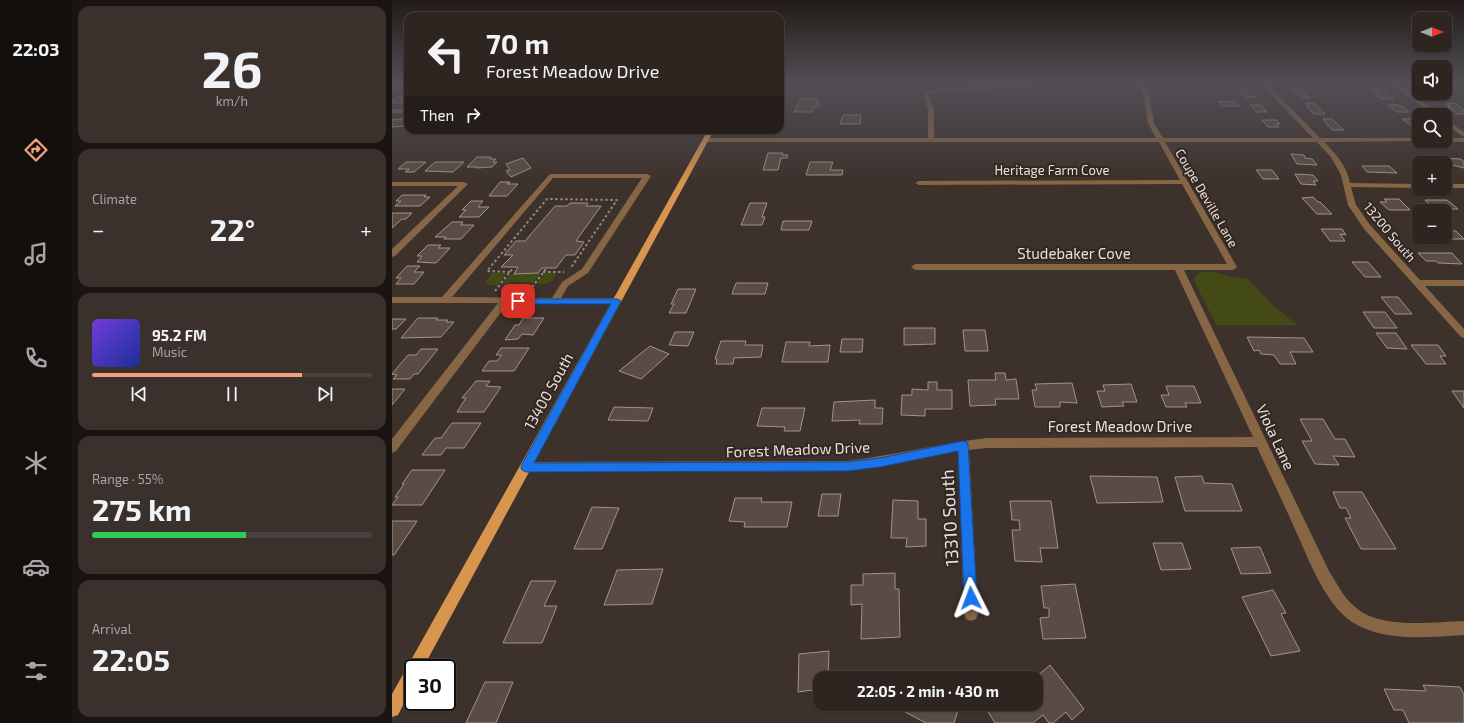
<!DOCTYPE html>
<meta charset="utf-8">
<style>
body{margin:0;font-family:"Exo 2",sans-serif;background:#3a312d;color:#f1f3f6;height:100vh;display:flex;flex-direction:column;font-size:15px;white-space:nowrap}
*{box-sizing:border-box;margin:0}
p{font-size:13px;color:#a7a5a5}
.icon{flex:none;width:22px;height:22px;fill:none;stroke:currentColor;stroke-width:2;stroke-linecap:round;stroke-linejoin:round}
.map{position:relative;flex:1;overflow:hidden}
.panel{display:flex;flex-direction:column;gap:6px;padding:6px;background:#191412;width:320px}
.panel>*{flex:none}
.top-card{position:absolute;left:12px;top:12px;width:380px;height:122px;border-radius:12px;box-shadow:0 1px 3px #0004,0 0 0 1px #49423e;background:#2e2520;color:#f1f3f6;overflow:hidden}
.needle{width:26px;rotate:90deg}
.buttons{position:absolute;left:1020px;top:12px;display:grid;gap:8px}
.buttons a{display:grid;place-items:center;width:40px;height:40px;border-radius:8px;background:#2e2520;box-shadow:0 1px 3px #0004,0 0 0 1px #49423e;font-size:20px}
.speed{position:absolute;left:12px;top:659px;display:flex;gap:8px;font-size:20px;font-weight:700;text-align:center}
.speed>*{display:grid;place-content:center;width:52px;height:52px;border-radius:50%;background:#2e2520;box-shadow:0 1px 3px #0004,0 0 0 1px #49423e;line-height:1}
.speed .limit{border:2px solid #111;border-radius:6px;background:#fff;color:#111}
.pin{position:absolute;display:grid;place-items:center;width:34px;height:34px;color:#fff;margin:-17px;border-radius:8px;box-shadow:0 2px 6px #0006}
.me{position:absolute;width:44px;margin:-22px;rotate:357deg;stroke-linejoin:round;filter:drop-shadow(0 0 3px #0008)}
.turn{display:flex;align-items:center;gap:14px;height:84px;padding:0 16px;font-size:18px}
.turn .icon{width:52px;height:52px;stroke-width:2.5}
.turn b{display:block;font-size:28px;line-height:34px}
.then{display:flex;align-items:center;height:38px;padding:0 16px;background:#0003;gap:8px;font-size:15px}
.big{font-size:30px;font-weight:700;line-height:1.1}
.panel .tile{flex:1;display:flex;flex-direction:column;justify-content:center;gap:6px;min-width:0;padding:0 14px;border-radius:12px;background:#3a312d}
.panel .dial{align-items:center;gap:0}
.dial b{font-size:52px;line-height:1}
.song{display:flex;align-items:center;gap:12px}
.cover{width:48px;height:48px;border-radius:6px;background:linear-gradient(135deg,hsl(260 70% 55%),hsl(230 70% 35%))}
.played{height:4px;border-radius:2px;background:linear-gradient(90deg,#f1a17c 75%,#49423e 75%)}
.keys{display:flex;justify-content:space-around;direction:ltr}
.heat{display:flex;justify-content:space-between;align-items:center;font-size:22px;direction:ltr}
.charge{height:6px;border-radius:3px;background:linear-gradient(90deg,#34c759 55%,#49423e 0)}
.trip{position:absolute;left:421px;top:671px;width:230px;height:40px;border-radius:12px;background:#2e2520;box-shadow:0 1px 3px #0004,0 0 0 1px #49423e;font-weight:700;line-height:40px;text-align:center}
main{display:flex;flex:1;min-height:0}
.dock{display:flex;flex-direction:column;width:72px;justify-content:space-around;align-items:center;background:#120f0d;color:#a7a5a5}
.dock .icon{width:28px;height:28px}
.dock .active{color:#f1a17c}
.dock b{font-size:18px;color:#f1f3f6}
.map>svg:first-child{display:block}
.green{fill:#444a16}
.building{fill:#594c45;stroke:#a2938b}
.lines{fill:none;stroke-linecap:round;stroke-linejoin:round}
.path{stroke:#928782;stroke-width:2;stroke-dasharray:2.5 2.5;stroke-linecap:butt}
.minor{fill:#876645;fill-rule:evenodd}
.major{fill:#d8954d;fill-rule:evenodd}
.route{fill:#1a73e8;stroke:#114b97}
.labels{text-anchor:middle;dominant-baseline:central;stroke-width:4;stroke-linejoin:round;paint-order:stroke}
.far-street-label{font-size:13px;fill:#e9e0dc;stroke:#332721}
.street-label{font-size:15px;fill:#e9e0dc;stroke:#332721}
.near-street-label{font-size:18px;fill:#e9e0dc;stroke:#332721}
</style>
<main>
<nav class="dock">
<b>22:03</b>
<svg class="icon active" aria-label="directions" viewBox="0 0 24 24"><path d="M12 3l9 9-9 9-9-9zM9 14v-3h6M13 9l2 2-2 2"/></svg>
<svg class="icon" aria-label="music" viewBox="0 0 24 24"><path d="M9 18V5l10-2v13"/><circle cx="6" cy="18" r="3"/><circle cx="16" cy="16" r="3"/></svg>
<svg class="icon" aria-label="phone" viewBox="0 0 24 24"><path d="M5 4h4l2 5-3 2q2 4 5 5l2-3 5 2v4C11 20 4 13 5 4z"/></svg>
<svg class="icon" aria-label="climate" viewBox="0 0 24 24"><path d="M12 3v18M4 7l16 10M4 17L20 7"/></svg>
<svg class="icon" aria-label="car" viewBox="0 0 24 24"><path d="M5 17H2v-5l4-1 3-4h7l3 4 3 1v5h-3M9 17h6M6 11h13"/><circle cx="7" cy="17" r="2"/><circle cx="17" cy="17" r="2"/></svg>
<svg class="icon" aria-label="filters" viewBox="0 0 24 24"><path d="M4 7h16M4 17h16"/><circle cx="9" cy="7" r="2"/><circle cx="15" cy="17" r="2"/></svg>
</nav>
<section class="panel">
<div class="tile dial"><b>26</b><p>km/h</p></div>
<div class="tile"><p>Climate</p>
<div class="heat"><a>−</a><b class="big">22°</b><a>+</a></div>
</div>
<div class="tile">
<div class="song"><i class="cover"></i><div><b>95.2 FM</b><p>Music</p></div></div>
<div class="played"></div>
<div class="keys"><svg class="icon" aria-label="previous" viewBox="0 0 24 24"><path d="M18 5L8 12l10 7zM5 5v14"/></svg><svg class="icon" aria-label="pause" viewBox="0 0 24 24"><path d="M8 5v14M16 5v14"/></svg><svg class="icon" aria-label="next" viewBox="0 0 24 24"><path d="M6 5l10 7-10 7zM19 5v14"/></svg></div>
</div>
<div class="tile"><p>Range · 55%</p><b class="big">275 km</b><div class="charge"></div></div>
<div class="tile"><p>Arrival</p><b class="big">22:05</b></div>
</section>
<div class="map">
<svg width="1072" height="723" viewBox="0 0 1072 723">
<rect width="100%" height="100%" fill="#3d312b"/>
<g class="green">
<path d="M388,83h11l-11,26z"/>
<path d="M808,272c17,-3 30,8 47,6l27,28 23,19h-81l-21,-42 -1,-5z"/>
<path d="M100,273h15l-9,12h-8l-5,-3z"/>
<path d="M149,273l-8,10 -18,-1 -13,2 9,-10z"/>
<path d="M153,273h12c-4,10 -11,12 -21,11z"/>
</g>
<g class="building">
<path d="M11,83h5v7l-15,-3z"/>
<path d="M897,88h10l11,10h-9z"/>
<path d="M980,89h8l14,10h-13l-5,-4h3z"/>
<path d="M848,90l10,1 6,6h-11z"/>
<path d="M1036,93h13l7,5h-9z"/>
<path d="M6,97h10v6h-16v-2z"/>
<path d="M408,99h18l-1,4h2l-1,4h-4l-2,5h-18z"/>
<path d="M843,101l4,5h-17l-4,-4z"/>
<path d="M913,103h9l11,11h-11l-8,-8h3z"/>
<path d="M1063,103l9,7v4h-6l-10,-7h3l-5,-3z"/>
<path d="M858,105h11l6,7h-11z"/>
<path d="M996,105h12l9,7h-12z"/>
<path d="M451,115h18l-1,9h-20z"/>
<path d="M8,119h8v4l-3,3 -13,1v-7z"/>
<path d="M931,119h9l12,11h-12z"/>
<path d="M1010,119h10l6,4 1,7z"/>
<path d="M870,120h15l3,4h-4l3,3h-11z"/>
<path d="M376,153h15l-1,2h6l-1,3h-6l-3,12h-15z"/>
<path d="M899,154l13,1 1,3 7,1 5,6 -20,-1z"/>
<path d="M85,157h14l-1,2h6l-3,3h4l-5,5 -16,1 1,-1h-10z"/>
<path d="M131,158l8,10 -20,9 -5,-6 4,-1 -4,-6z"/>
<path d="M1049,158l20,1 3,3v6l-16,-4z"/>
<path d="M14,162h20l-12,10h-9l4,-3h-11z"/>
<path d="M43,162h29l-11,10 -28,-1z"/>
<path d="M418,162h23l-3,8h13l-1,5h-36z"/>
<path d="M970,166h27l8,7 -30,-1z"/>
<path d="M864,170h16l7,9h-16z"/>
<path d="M903,174l18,1 5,6h-5l3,4 -15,-1z"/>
<path d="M108,182h10l-3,2h11l-11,12h-18z"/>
<path d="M10,195h24l-2,2h6l-10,9h-25l6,-5h-5z"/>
<path d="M921,197l5,5h2l12,12h-15l-15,-16z"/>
<path d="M992,199h15l11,11h-21l-9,-8h7z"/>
<path d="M1033,200h22l11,9h-23z"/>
<path d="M79,201h12l-5,6h11l-10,10h-20l7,-7h-4z"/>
<path d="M178,203h18l-2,3h15l-25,35 8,1 -9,13h-9l-10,13h-14l-4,5 -24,1 4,-7h-17l12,-12h-9l12,-14h9l30,-35h12z"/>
<path d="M358,203h17l-5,14h3l-3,8h-21z"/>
<path d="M0,213h20l-6,6h-4l-10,9z"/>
<path d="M391,221h29l-3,9h-28z"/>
<path d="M60,222h11l-2,3h13l-13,14h-17l2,-2h-11z"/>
<path d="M929,229h21l4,6 -6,-1 5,7h-15z"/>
<path d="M1053,231h11l8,8h-17l-3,-2z"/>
<path d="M36,245h13l-3,3h12l-14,15 -19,-1 5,-6h-5z"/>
<path d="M1026,253h34l10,11 -24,-1 -2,-2h-10z"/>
<path d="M960,262h16l13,15h-16z"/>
<path d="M15,266h13l-6,6h10l-10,12h-18l5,-6h-5z"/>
<path d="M344,283h32l-3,11h-33z"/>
<path d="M286,289h18l-10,24h-17l5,-9h-3z"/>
<path d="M989,297h17l14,17h-17z"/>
<path d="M971,312h22l12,16h-23z"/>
<path d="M26,318h20l-2,2h12l-2,2h8l-13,15 -40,1z"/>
<path d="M131,318h21l-11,17 -11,-1 -4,5 -13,1 10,-15h4z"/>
<path d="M0,319h14l-10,10h-4z"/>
<path d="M512,328h31v16l-31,1z"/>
<path d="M571,330h22l3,21h-23z"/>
<path d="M283,332h19l-6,14 -19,-1z"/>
<path d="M984,333h20l11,16 -20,-1z"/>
<path d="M855,337l57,1 9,14h-23l6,12h-16l-6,-9 -13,-1 -2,-4 -5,1z"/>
<path d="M450,339h21l-1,13h-22z"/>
<path d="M329,341h25l-1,4h18l-2,12 -27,1 -1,6h-17l1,-5h-2z"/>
<path d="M394,342h24l-1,4 21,-1 -2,17h-46z"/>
<path d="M1019,345h27l8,11h-6l6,8h-20z"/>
<path d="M258,346l19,8 -28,25 -22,-8z"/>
<path d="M109,348h28l-15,23h-32l7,-10h8l5,-6h-6z"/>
<path d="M29,349h17l-20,25h-4l-4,5h-17l4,-4 -5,-1 16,-19h8z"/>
<path d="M603,373h10l1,7 10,-1 3,20h-24l1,6 -26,1 -2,-26h28z"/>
<path d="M84,381h14l-4,5 15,1 -17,25h-27l9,-14h-4z"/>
<path d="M536,382h9v8h15v19h-27v7l-24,-1 1,-20h10v-6l16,1z"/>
<path d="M680,383l5,20 -17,-1v5h-25l-3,-17h5l-2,-6z"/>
<path d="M739,384l6,18h-15l2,4 -22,1 -5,-16h8l-2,-6z"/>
<path d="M774,386h28l7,17h-16l2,4h-21l-5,-12h8z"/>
<path d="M0,389h13l-13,16z"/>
<path d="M1060,391h12v17z"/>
<path d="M483,400v8h8l-1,16h-23l1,-4 -28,1 2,-19z"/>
<path d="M222,407l39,1 -5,13 -40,-1z"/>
<path d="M370,408h43l-5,23h-16l1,-4 -28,-1z"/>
<path d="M908,419h23l12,20h10l10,18 -22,-1 6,9 -24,-1 -13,-23h10z"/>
<path d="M60,423h29l-17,25h-18l-5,7h-19l13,-17h6z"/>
<path d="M20,470h33l-23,35h-30l6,-8h-3l9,-13h-2z"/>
<path d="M698,476l67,1 6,25 -66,1z"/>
<path d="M810,476l2,7 28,1 10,27h-57l-10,-34z"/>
<path d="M941,492h29l34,57h-35l-16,-31h6l-5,-10h-6z"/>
<path d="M430,494h19l-3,22h-20z"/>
<path d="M343,498h27l-1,4h31l-5,25h-43l1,-5 -16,-1z"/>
<path d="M501,500l25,1v18h8v27l-20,1 1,-9h-16z"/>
<path d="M618,501h41l7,47h-18l2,14 -27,-1 -3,-31h8l-1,-10h-7z"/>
<path d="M200,507l27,1 -17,41h-28z"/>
<path d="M0,521h25l-23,34h-2z"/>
<path d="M761,543h29l9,26 -30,1z"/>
<path d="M868,547l11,26 -30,1 -10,-26z"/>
<path d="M271,569l-11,35 -48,1 13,-35z"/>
<path d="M503,573v16h4l1,48 -39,2 1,-35 -11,1v-20h12v-11z"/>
<path d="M139,581h25l-12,25h13l-15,37h-39z"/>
<path d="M683,584l11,54 -43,1 -3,-21 9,-1v-9h-5l-3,-22z"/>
<path d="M881,590l13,23 -5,1 19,37 -29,5 -29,-59z"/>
<path d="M437,651l-1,27h-8v11l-22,3 1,-38z"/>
<path d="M658,665l34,44 -12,11 -6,-8 -13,11h-4l-6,-8 -10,8h-38l-10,-16 4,-3h47v-26h-11l6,-5 4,5z"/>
<path d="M513,671l15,7h-18z"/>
<path d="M93,682h28l-17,41h-30z"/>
<path d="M1031,685l37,2 4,8v28h-55l-6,-13h-9l-10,-21 42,2z"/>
<path d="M498,704h70l-6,19h-28z"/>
</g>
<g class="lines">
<g class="path">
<path d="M118,272l-23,-1 60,-72 70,1 -47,69"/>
<path d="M151,272h21"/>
<path d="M103,291l18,-23"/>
<path d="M137,291l17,-22"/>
</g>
<g class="minor">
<path d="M621,83h25l-3,2 -107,8 6,17v28h222l-8,-15 -5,-30 -5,-10h6l5,10 5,30 9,15h150l-53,-55h6l54,55h99v3h3l-98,1c12,12 23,24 26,41l69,1v4l-68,-1 5,18 14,20 50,55h44v6h-39l39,43v9l-3,-1 -97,-108 -16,-24 -7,-30 -10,-18 -14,-15h-152l72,125 -4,3h-49l145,301c8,12 14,26 25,35 25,24 78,16 110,15v14c-34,2 -73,7 -105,-9 -33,-16 -50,-67 -65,-99 -12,-27 -25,-54 -37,-80l-270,1 -18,2 9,164 -2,5 -5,2 -5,-2 -2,-5 -6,-163 -110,20 -322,1 -4,-1 -2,-4 2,-4 4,-1 322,-1c47,-6 93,-18 139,-23l266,-1 -78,-167h-260l-4,-3 4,-3h312l-45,-80 -263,1 -4,-2 4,-2 261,-1 -21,-38h-453l-3,-2 3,-2h222v-28l-5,-19z"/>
<path d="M999,83h7l42,32h-7z"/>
<rect x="0" y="109" width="16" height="4"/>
<path d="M1053,119l19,13v5l-19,-13z"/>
<path d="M1053,138h19v4l-21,-1h2z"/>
<path d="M159,174h96l4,2 -63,97 -20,13 -7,12h56l5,3 -5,3 -109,-1 -112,148 -4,2v-14l106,-136h-106v-6h50l107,-122zM161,178h89l-60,91 -20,13 -10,16 -100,-1z"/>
<path d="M0,182h72l4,2 -73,72 -3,1v-8l66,-63h-66z"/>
<rect x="1053" y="184" width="19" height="4"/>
</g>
<path class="major" d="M316,130h6l-291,538h-10v18l-15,29 -6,2v-23z"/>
</g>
<linearGradient id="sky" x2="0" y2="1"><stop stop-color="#221b18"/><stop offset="0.45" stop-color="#514e55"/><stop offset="1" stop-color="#514e55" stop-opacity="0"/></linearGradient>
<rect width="1072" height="184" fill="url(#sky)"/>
<path class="route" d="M123,299h102l4,2 -87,162 314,-1 32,-4 83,-17 4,1 1,3 9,153 -2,5 -4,2 -5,-2 -2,-5 -6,-147 -78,16 -32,4 -322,1 -4,-2 -1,-3 1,-3 89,-160h-93l-3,-1 -2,-2z"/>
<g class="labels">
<g class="far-street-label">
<text x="660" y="170">Heritage Farm Cove</text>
<text transform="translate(815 198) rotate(60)">Coupe Deville Lane</text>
<text transform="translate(998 232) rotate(50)">13200 South</text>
</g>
<g class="street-label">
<text x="682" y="253">Studebaker Cove</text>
<text transform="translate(156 391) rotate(-61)">13400 South</text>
<text x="728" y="426">Forest Meadow Drive</text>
<text transform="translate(884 437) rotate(65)">Viola Lane</text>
<text transform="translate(406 449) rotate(-2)">Forest Meadow Drive</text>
</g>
<g class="near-street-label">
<text transform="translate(557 518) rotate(-93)">13310 South</text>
</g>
</g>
</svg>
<div class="buttons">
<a><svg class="needle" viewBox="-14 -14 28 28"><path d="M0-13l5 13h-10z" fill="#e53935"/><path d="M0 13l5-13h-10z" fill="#a7a5a5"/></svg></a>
<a><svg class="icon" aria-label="sound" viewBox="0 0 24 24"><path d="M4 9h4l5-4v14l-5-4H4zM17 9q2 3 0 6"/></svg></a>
<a><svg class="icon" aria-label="search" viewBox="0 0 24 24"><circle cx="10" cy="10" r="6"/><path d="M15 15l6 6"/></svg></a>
<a>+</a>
<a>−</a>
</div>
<div class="speed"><div class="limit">30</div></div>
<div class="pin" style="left:126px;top:301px;background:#d93025"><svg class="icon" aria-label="arrive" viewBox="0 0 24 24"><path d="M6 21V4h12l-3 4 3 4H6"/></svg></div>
<svg class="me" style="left:579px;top:598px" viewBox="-20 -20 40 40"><path d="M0-17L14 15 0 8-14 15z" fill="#1a73e8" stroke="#fff" stroke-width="4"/></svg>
<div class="trip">22:05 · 2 min · 430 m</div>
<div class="top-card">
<div class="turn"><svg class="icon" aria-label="left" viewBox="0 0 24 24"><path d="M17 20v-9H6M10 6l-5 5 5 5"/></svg><div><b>70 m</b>Forest Meadow Drive</div></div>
<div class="then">Then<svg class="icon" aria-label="right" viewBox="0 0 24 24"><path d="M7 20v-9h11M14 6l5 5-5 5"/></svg></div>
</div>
</div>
</main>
